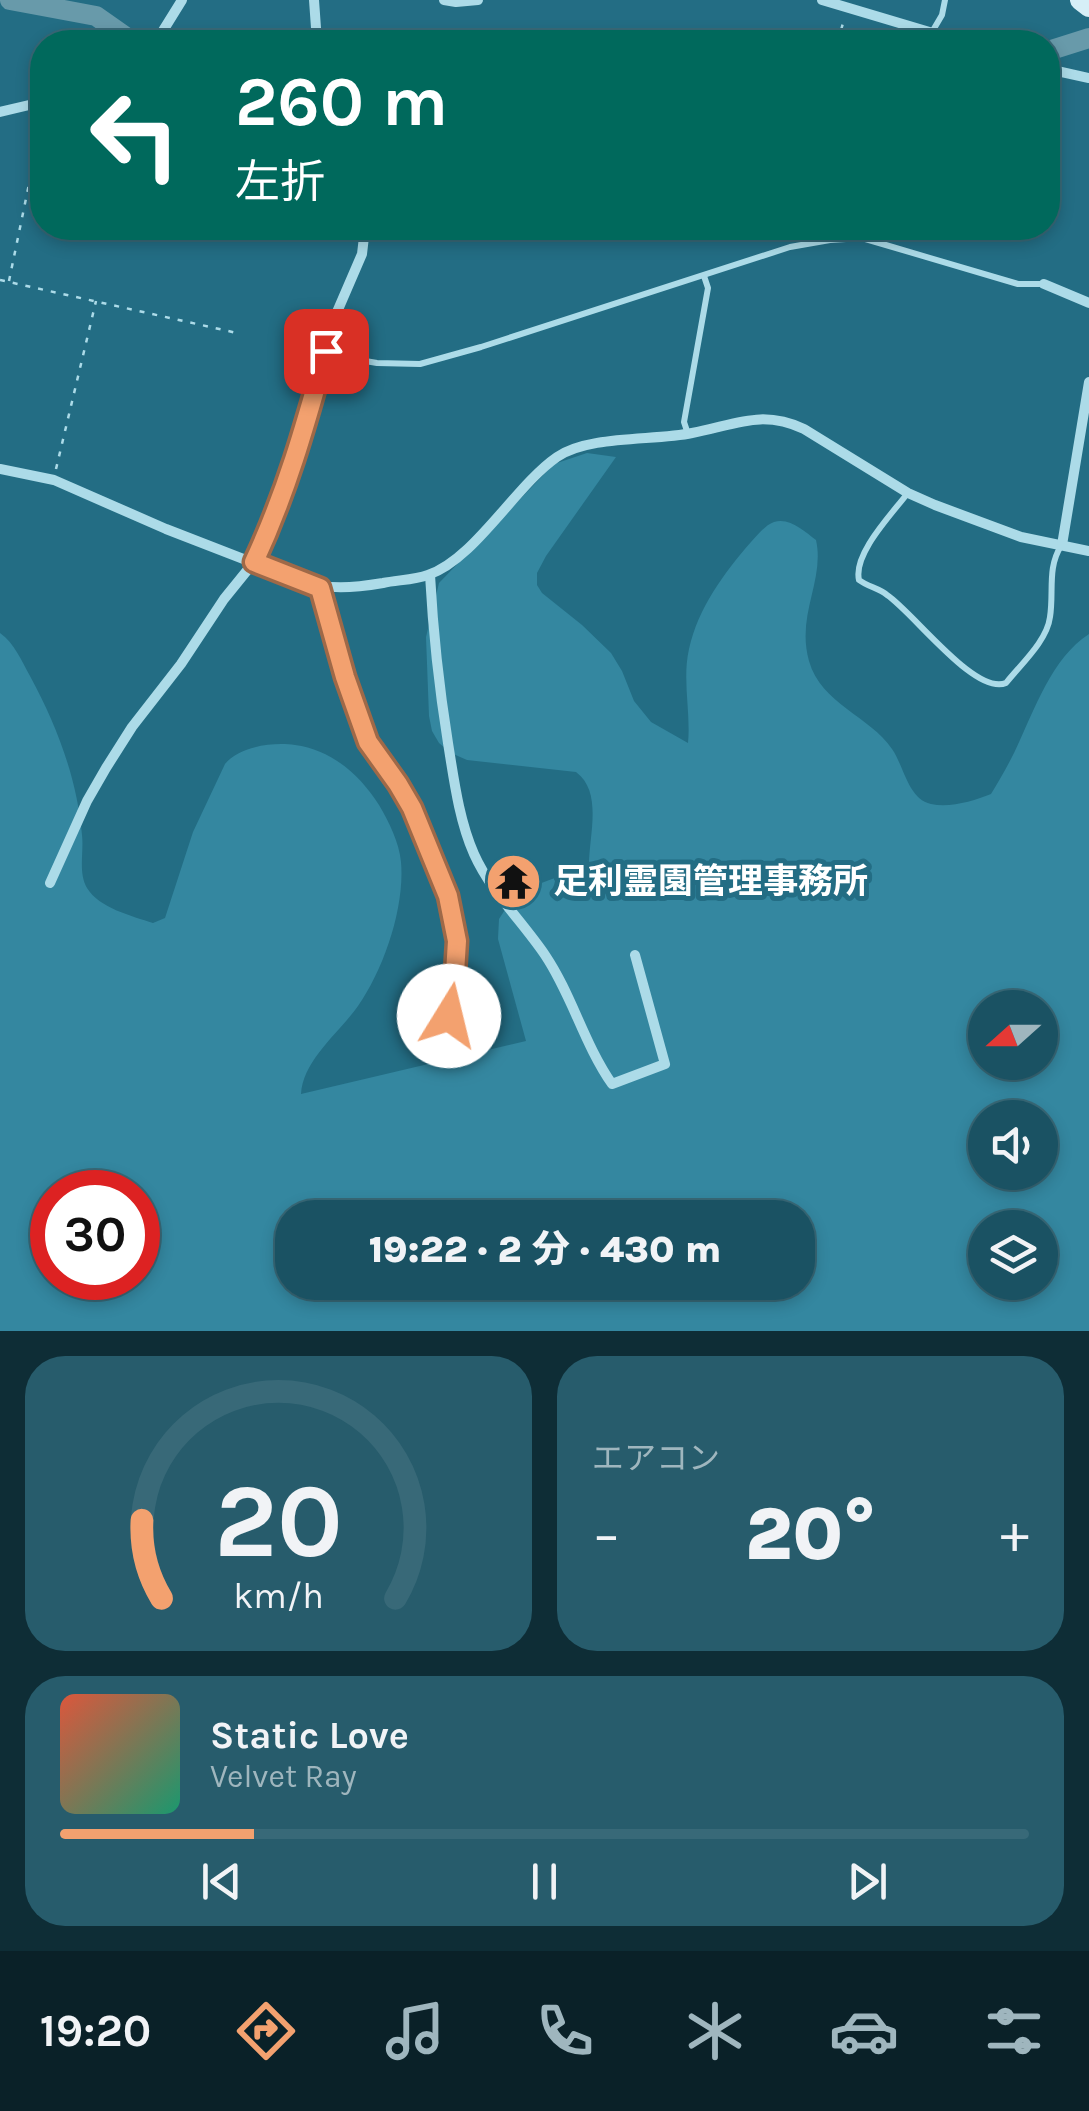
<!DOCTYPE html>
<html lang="ja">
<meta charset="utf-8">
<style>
body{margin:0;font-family:Karla,"Noto Sans JP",sans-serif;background:#275c6c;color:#f1f3f6;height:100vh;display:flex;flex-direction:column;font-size:38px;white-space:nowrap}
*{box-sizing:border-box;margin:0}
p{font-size:32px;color:#9fb6be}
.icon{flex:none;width:55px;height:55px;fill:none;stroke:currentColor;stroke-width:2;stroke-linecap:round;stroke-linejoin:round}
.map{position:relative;height:1331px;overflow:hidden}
.drawer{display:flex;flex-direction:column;gap:25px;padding:25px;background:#0e2d36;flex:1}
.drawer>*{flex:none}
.hud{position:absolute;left:30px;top:30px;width:1030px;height:210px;border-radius:40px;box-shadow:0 5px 15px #0003,0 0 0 2px #386978;background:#00695c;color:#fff;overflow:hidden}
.needle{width:65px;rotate:249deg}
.fabs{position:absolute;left:968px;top:990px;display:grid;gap:20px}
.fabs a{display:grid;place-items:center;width:90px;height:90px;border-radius:50%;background:#1a5263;box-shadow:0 5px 15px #0003,0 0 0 2px #386978;font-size:50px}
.speed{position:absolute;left:30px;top:1170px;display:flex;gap:20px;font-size:50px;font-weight:700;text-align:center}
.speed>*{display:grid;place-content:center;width:130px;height:130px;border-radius:50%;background:#1a5263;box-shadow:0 5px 15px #0003,0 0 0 2px #386978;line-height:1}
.speed .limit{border:15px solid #d22;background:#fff;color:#111}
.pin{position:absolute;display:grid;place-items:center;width:85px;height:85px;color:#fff;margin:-42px;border-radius:20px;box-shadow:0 5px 15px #0006}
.me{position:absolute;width:110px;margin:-55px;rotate:9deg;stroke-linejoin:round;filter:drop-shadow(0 0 8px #0008)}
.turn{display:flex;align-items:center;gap:35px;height:210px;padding:0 40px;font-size:45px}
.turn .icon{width:130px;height:130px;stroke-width:2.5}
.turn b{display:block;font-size:70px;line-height:85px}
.big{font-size:75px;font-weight:800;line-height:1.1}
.drawer .tile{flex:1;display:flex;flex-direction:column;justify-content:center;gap:15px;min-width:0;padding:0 35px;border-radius:40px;background:#275c6c}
.drawer .dial{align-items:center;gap:0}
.dial svg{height:260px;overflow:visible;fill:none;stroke:#386978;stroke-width:7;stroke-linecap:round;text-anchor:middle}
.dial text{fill:#f1f3f6;stroke:none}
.song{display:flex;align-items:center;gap:30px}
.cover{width:120px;height:120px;border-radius:15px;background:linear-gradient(135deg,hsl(10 70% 55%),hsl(160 70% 35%))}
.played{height:10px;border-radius:5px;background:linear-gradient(90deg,#f3a16f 20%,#386978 20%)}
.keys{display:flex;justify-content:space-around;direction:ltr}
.heat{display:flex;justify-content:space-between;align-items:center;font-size:55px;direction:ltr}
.drawer .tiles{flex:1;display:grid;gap:25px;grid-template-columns:1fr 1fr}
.tile:last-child{grid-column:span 2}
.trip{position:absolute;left:275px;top:1200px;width:540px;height:100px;border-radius:40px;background:#1a5263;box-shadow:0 5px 15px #0003,0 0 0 2px #386978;font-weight:800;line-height:100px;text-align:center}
.menu{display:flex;height:160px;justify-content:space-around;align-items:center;background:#0a2128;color:#9fb6be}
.menu .icon{width:70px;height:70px}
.menu .on{color:#f3a16f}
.menu b{font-size:45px;color:#f1f3f6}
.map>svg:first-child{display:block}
.green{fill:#3487a0;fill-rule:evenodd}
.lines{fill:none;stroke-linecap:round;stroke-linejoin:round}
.river{stroke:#689aaa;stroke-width:20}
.path{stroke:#acdbe8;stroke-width:2.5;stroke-dasharray:5 8;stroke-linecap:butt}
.lane{stroke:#acdbe8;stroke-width:6}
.street{stroke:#acdbe8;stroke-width:10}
.secondary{stroke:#d6eff7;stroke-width:20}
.route-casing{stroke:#9e6948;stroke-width:25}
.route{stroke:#f3a16f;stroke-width:18}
.labels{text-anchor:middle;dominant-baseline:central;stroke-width:10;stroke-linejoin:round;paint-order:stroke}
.poi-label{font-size:35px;font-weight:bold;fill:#fff;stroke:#236d84;text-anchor:start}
</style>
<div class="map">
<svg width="1089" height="1331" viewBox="0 0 1089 1331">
<rect width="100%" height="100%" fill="#236d84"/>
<path class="green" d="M587,453l29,4 -70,99 -9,17v12l5,8 40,32 29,28 11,18 12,30 17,21 37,21c3,-30 -6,-63 1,-94 9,-41 35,-76 62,-107 7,-7 14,-17 23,-20 16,-5 31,10 42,18 9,40 -20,75 -7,121 12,43 61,55 83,88 12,17 16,50 39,55 19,4 43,-3 60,-10 8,-13 16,-27 23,-41 19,-39 37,-95 75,-119v697h-1089v-698c15,11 21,27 30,43 27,50 47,102 52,159 2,17 -4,38 5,53 12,20 45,28 66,35l12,-5 28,-86 32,-68c14,-18 49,-22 70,-19 37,5 65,30 84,60 10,17 20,37 22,57 4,45 -17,107 -43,144 -19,27 -55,54 -57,88l225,-53 -28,-102 1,-20 13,-20 11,-9 66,-25c0,-30 14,-73 -13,-93l-109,-12 -16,-7 -12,-10 -7,-12 -3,-15 -3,-79 13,-54 115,-119zM985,1008h55v54h-55zM985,1118h55v54h-55zM52,1192h86v86h-86zM292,1218h506v64h-506zM985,1228h55v54h-55z"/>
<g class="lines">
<g class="river">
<path d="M10,0l86,16 37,26"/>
<path d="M425,42l7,-2 8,2"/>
<path d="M1048,51l41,-13"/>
</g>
<g class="path">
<path d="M838,42l6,-23"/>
<path d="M0,280l237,53"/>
<path d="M9,281l33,-160"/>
<path d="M56,469l40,-168"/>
</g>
<g class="lane">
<path d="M932,32l10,-17 3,-15"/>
<path d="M326,351l16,6 35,6 43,1 61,-17 309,-100 40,-7 32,-2 156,46h25"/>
<path d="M688,434l-4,-12 24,-134 -4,-12"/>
<path d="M907,494c-16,21 -54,60 -48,86 9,7 20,8 28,15 26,17 88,101 119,88 15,-19 41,-42 44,-66 4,-25 -3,-49 11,-71"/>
</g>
<g class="street">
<path d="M314,0l3,42"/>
<path d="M444,0l12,2 22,-2"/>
<path d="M822,0l141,42"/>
<path d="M156,42l26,-42"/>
<path d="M1048,69l41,9"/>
<path d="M0,112l42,-10"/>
<path d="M1044,284l45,19"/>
<path d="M0,469l54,11 112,49 134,52c28,9 53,7 83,2 14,-3 31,-3 45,-8 47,-16 87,-89 129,-118 32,-22 97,-16 135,-24 43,-8 69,-24 112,-4l104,64 27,12 86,32 68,14"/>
<path d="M1062,545l27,-163"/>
<path d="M430,575c3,56 9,112 18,168 6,37 11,77 26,111 17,38 48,67 71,101 27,40 39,89 67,129l53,-20 -30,-109"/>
<path d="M320,587l25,90 23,65 30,41 14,25 36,88 9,45 -3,48 -5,27"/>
<path d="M50,883l37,-82 19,-33 26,-41 49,-63 43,-65 30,-37 24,-52 20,-59 39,-139 25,-58 3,-26"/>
</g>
<path class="secondary" d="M1080,0l9,7"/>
</g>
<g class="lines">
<defs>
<path id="route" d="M326,351c-21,75 -39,140 -72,211l66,26 25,89 23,65 30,42 14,24 36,88 9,45 -3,48 -5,27"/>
</defs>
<use href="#route" class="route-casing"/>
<use href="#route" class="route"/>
</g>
<defs>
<symbol id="temple-disc" viewBox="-11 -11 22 22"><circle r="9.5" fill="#f3a16f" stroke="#236d84"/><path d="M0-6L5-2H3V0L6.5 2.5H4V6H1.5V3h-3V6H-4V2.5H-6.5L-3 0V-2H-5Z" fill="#111"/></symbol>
</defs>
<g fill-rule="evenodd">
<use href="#temple-disc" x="482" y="850" width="63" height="63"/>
</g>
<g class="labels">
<g class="poi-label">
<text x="553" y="881">足利霊園管理事務所</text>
</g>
</g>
</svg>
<div class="fabs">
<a><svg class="needle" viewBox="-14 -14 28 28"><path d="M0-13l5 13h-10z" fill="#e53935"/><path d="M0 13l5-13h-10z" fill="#9fb6be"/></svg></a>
<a><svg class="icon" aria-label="sound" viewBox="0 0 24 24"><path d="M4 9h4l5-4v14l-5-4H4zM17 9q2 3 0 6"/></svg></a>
<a><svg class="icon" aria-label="layers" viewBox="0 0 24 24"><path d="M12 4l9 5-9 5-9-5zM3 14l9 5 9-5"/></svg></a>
</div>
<div class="speed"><div class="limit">30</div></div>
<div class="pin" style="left:326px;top:351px;background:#d93025"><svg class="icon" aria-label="arrive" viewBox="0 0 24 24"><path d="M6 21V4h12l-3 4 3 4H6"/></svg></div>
<svg class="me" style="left:449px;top:1016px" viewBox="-20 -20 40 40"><circle r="19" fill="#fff"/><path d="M0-13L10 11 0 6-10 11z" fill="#f3a16f"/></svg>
<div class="trip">19:22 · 2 分 · 430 m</div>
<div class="hud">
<div class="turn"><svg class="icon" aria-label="left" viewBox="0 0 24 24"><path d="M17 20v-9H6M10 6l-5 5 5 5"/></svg><div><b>260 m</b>左折</div></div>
</div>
</div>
<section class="drawer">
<div class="tiles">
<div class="tile dial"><svg viewBox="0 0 100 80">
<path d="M14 69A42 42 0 1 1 86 69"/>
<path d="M14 69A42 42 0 0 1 8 45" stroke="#f3a16f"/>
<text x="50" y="56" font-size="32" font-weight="700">20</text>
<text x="50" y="72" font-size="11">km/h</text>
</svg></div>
<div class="tile"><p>エアコン</p>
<div class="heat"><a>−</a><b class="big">20°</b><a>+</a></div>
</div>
<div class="tile">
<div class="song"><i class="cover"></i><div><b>Static Love</b><p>Velvet Ray</p></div></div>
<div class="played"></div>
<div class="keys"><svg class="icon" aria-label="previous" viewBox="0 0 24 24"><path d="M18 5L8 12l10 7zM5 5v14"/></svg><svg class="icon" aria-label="pause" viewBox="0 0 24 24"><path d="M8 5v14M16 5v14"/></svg><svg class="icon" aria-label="next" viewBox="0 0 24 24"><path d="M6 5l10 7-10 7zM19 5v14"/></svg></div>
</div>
</div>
</section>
<nav class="menu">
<b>19:20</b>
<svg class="icon on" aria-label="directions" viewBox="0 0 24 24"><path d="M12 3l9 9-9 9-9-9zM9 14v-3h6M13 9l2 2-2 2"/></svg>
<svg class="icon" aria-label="music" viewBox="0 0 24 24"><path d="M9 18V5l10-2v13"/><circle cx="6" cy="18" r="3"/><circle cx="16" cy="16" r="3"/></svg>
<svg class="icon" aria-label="phone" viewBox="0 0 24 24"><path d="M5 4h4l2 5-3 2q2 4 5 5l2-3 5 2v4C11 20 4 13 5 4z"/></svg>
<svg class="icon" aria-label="climate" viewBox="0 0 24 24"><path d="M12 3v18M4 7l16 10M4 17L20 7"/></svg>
<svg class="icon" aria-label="car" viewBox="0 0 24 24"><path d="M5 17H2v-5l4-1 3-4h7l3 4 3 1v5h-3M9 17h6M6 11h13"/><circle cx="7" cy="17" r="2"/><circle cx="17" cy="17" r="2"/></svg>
<svg class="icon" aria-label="filters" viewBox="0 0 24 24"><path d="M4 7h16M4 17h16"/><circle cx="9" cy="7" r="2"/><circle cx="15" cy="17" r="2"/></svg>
</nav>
